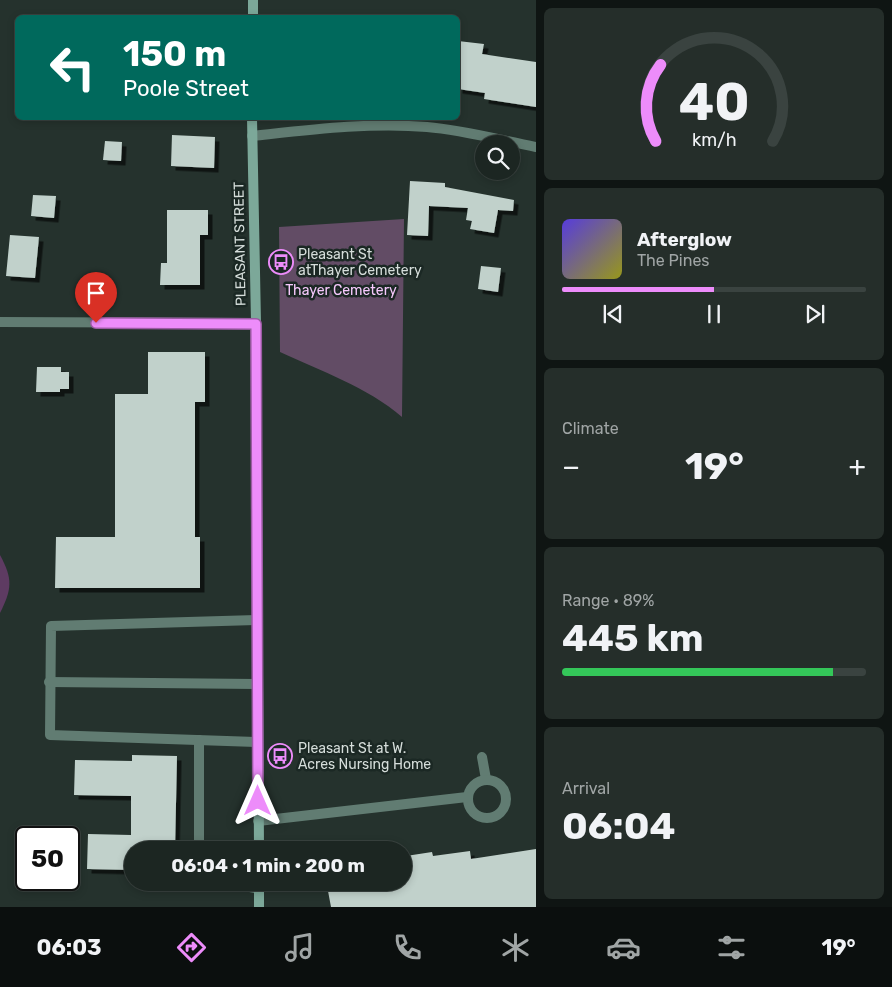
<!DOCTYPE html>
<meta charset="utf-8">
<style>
body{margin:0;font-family:Rubik,sans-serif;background:#252e2a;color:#f1f3f6;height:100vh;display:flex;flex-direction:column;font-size:19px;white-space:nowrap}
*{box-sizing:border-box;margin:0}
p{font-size:16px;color:#a0a5a5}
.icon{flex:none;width:28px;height:28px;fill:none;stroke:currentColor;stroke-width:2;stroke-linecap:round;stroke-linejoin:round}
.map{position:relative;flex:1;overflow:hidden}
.sheet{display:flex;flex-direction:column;gap:8px;padding:8px;background:#0f1513;width:356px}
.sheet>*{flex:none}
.top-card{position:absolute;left:15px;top:15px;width:445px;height:105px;border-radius:8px;box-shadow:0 2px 8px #0003,0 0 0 1px #3a4340;background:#00695c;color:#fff;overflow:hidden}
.buttons{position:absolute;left:475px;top:135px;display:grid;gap:10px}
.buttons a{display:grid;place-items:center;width:45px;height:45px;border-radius:50%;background:#1c2622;box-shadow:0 2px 8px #0003,0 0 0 1px #3a4340;font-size:25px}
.speed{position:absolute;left:15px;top:826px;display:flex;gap:10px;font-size:25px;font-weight:700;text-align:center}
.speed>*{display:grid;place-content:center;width:65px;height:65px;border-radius:50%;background:#1c2622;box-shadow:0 2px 8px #0003,0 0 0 1px #3a4340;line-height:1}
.speed .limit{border:2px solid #111;border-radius:8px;background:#fff;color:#111}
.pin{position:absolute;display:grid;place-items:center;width:42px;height:42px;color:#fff;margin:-51px -21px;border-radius:50% 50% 50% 0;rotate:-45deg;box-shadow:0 0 5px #0007}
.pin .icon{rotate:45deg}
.me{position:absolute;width:55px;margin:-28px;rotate:0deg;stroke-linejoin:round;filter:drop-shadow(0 0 4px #0008)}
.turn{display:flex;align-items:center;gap:18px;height:105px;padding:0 25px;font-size:22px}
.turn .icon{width:65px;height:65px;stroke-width:2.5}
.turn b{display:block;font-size:35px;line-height:42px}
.big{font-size:38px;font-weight:700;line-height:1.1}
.sheet .tile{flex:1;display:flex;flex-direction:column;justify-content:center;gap:8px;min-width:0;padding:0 18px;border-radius:8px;background:#252e2a}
.sheet .dial{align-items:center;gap:0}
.dial svg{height:130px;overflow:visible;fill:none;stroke:#3a4340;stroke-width:7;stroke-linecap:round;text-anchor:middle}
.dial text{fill:#f1f3f6;stroke:none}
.song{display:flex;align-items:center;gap:15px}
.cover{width:60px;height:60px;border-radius:8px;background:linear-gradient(135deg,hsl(250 70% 55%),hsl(60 70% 35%))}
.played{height:5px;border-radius:2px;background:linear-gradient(90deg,#ed8cfa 50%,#3a4340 50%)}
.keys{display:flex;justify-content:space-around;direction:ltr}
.heat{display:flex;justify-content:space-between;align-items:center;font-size:28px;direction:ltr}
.charge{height:8px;border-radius:4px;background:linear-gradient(90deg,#34c759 89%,#3a4340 0)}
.trip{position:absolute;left:124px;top:841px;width:288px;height:50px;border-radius:25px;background:#1c2622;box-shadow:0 2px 8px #0003,0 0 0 1px #3a4340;font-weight:700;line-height:50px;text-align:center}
.tabs{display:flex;height:80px;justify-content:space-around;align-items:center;background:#0b0f0e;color:#a0a5a5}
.tabs .icon{width:35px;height:35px}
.tabs .on{color:#ed8cfa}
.tabs b{font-size:22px;color:#f1f3f6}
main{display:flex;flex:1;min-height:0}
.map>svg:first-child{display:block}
.green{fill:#624c65}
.water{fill:#5e3b62}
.building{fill:#c1d1cb;filter:url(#shadow)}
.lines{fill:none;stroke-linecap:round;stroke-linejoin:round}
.service{stroke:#617c72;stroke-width:10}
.minor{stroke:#617c72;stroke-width:10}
.secondary{stroke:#7ca899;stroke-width:10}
.route-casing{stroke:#9a5ba2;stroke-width:12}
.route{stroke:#ed8cfa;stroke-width:9}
.labels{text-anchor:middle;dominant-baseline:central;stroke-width:5;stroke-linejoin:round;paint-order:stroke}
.street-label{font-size:14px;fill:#d5ddda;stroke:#1b2824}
.poi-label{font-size:14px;fill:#d5ddda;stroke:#1b2824;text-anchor:start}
.park-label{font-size:14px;fill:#f7c9fd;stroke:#1b2824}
</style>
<main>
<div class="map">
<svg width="536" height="907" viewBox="0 0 536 907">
<defs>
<filter id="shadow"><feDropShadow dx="4.5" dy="4.5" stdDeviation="0" flood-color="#0009"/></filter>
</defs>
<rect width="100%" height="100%" fill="#25322d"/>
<path class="green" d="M404,219l-2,198c-35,-30 -81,-46 -122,-65l-1,-125z"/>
<path class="water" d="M0,555c13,24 12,34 0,58z"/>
<g class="building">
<path d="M458,41l26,3 -2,10 54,8v45l-52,-8 1,-6 -27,-4z"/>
<path d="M172,135l43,2 -1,31 -43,-2z"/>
<path d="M105,141l17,1 -1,19 -18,-1z"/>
<path d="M410,181l35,2v4l69,13 -1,11 -15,-1 -4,23 -24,-4 2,-8 -6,-1 2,-12 -39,-2 -1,30 -21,-1z"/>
<path d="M33,195l23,1 -2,22 -23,-2z"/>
<path d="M167,210h41v25h-8v50h-40l1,-22h6z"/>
<path d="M10,235l29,2 -4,41 -29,-2z"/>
<path d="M481,266l20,2 -3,24 -20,-3z"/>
<path d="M148,352h57v50h-10v135h5v51h-145l1,-51h59v-143h33z"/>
<path d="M37,367h24v5h8v17h-9v3h-24z"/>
<path d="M132,755l45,1 -2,94h-43v20l-45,-1 1,-35 43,1v-39l-57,-1 1,-35 57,1z"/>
<path d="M536,849v58h-205l-3,-16 9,-1 -1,-8h66v-12l6,-1 -2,-13 26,-4 1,4 37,-5 1,8z"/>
</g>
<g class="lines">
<g class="service">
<path d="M257,620l-206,6 -1,109 208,7"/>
<path d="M49,682l209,2"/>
<path d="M482,757l4,22"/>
<circle cx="487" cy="799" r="19"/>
<path d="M258,821l209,-24"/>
<path d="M199,850v-110"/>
<path d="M227,882l32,7"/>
</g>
<g class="minor">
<path d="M252,136c56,-6 118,-14 175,-9 36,3 73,13 109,20"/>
<path d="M0,322l256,1"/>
</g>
<g class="secondary">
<path d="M253,0v18"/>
<path d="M252,118l4,205 3,527"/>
<path d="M259,882v25"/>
</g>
</g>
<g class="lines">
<defs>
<path id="route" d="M96,323l160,1 2,477"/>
</defs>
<use href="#route" class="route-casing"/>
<use href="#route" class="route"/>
</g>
<defs>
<symbol id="bus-ring" viewBox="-11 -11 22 22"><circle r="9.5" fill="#1b2824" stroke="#ed8cfa" stroke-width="1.5"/><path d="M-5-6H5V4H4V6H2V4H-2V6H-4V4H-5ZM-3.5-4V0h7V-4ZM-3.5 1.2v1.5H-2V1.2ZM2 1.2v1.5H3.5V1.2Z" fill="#ed8cfa"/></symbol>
</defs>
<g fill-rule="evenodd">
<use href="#bus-ring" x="267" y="248" width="28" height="28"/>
<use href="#bus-ring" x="266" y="742" width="28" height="28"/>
</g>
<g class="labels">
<g class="street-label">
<text transform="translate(240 244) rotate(-91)">PLEASANT STREET</text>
</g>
<g class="poi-label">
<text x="298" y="254">Pleasant St<tspan x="298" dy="16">atThayer Cemetery</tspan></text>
<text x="298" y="748">Pleasant St at W.<tspan x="298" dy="16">Acres Nursing Home</tspan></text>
</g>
<g class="park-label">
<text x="341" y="290">Thayer Cemetery</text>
</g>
</g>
</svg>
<div class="buttons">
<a><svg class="icon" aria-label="search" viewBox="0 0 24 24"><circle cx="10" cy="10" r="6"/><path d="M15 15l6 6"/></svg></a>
</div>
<div class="speed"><div class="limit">50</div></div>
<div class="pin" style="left:96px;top:323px;background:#d93025"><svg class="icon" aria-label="arrive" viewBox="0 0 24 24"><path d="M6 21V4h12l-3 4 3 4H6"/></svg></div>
<svg class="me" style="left:258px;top:801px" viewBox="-20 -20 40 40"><path d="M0-17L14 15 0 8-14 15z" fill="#ed8cfa" stroke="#fff" stroke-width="4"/></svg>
<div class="trip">06:04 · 1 min · 200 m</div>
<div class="top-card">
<div class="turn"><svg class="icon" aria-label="left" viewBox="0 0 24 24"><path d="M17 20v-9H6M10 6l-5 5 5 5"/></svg><div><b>150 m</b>Poole Street</div></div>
</div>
</div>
<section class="sheet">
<div class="tile dial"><svg viewBox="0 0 100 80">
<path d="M14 69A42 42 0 1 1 86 69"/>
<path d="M14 69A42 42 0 0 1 17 22" stroke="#ed8cfa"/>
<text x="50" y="56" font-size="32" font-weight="700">40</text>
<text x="50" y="72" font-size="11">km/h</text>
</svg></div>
<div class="tile">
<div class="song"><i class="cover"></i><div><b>Afterglow</b><p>The Pines</p></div></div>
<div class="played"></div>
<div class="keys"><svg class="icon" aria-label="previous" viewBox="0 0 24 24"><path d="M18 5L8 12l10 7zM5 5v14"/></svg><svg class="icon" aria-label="pause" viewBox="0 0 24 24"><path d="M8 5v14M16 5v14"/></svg><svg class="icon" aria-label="next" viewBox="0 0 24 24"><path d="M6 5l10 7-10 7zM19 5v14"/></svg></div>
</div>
<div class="tile"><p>Climate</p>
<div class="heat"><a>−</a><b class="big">19°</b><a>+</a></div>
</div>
<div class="tile"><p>Range · 89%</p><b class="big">445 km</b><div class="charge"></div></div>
<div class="tile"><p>Arrival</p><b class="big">06:04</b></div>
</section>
</main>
<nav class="tabs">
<b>06:03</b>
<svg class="icon on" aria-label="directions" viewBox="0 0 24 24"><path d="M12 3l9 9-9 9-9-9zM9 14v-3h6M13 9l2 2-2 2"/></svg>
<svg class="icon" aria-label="music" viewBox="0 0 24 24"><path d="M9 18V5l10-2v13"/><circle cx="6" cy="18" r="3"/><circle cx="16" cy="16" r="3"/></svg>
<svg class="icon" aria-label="phone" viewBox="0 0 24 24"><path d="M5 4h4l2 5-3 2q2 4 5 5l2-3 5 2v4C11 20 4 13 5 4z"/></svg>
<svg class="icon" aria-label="climate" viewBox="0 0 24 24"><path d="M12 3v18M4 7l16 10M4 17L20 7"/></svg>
<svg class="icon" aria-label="car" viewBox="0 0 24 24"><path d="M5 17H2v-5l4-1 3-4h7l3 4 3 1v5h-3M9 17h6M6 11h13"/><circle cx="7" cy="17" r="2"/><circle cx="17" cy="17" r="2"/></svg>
<svg class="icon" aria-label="filters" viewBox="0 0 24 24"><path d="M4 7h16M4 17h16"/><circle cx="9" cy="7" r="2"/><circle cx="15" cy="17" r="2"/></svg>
<b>19°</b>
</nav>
